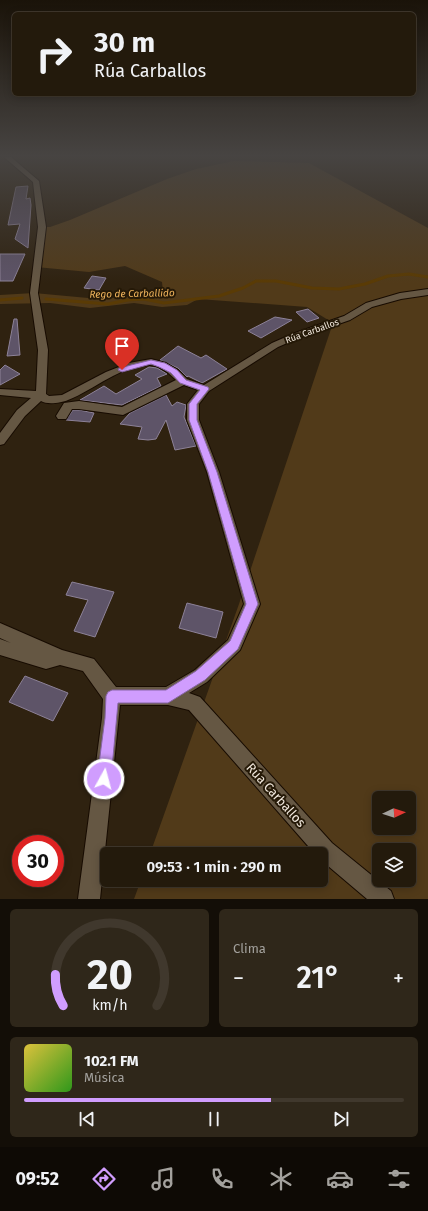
<!DOCTYPE html>
<html lang="es">
<meta charset="utf-8">
<style>
body{margin:0;font-family:"Fira Sans",sans-serif;background:#2f271a;color:#f1f3f6;height:100vh;display:flex;flex-direction:column;font-size:15px;white-space:nowrap}
*{box-sizing:border-box;margin:0}
p{font-size:13px;color:#a3a19d}
.icon{flex:none;width:22px;height:22px;fill:none;stroke:currentColor;stroke-width:2;stroke-linecap:round;stroke-linejoin:round}
.map{position:relative;height:899px;overflow:hidden}
.side{display:flex;flex-direction:column;gap:10px;padding:10px;background:#130e07;flex:1}
.side>*{flex:none}
.top-card{position:absolute;left:12px;top:12px;width:404px;height:84px;border-radius:6px;box-shadow:0 2px 10px #0003,0 0 0 1px #40382d;background:#231a0c;color:#f1f3f6;overflow:hidden}
.needle{width:26px;rotate:86deg}
.tools{position:absolute;left:372px;top:791px;display:grid;gap:8px}
.tools a{display:grid;place-items:center;width:44px;height:44px;border-radius:6px;background:#231a0c;box-shadow:0 2px 10px #0003,0 0 0 1px #40382d;font-size:20px}
.speed{position:absolute;left:12px;top:835px;display:flex;gap:8px;font-size:20px;font-weight:700;text-align:center}
.speed>*{display:grid;place-content:center;width:52px;height:52px;border-radius:50%;background:#231a0c;box-shadow:0 2px 10px #0003,0 0 0 1px #40382d;line-height:1}
.speed .limit{border:6px solid #d22;background:#fff;color:#111}
.pin{position:absolute;display:grid;place-items:center;width:34px;height:34px;color:#fff;margin:-41px -17px;border-radius:50% 50% 50% 0;rotate:-45deg;box-shadow:0 0 4px #0007}
.pin .icon{rotate:45deg}
.me{position:absolute;width:44px;margin:-22px;rotate:7deg;stroke-linejoin:round;filter:drop-shadow(0 0 3px #0008)}
.turn{display:flex;align-items:center;gap:14px;height:84px;padding:0 16px;font-size:18px}
.turn .icon{width:52px;height:52px;stroke-width:2.5}
.turn b{display:block;font-size:28px;line-height:34px}
.big{font-size:30px;font-weight:600;line-height:1.1}
.side .tile{flex:1;display:flex;flex-direction:column;justify-content:center;gap:6px;min-width:0;padding:0 14px;border-radius:6px;background:#2f271a}
.side .dial{align-items:center;gap:0}
.dial svg{height:104px;overflow:visible;fill:none;stroke:#40382d;stroke-width:7;stroke-linecap:round;text-anchor:middle}
.dial text{fill:#f1f3f6;stroke:none}
.song{display:flex;align-items:center;gap:12px}
.cover{width:48px;height:48px;border-radius:6px;background:linear-gradient(135deg,hsl(50 70% 55%),hsl(110 70% 35%))}
.played{height:4px;border-radius:2px;background:linear-gradient(90deg,#d09dfe 65%,#40382d 65%)}
.keys{display:flex;justify-content:space-around;direction:ltr}
.heat{display:flex;justify-content:space-between;align-items:center;font-size:22px;direction:ltr}
.side .tiles{flex:1;display:grid;gap:10px;grid-template-columns:1fr 1fr}
.tile:last-child{grid-column:span 2}
.trip{position:absolute;left:100px;top:847px;width:228px;height:40px;border-radius:6px;background:#231a0c;box-shadow:0 2px 10px #0003,0 0 0 1px #40382d;font-weight:600;line-height:40px;text-align:center}
.menu{display:flex;height:64px;justify-content:space-around;align-items:center;background:#0e0a05;color:#a3a19d}
.menu .icon{width:28px;height:28px}
.menu .active{color:#d09dfe}
.menu b{font-size:18px;color:#f1f3f6}
.map>svg:first-child{display:block}
.green{fill:#513a19;fill-rule:evenodd}
.lines{fill:none;stroke-linecap:round;stroke-linejoin:round}
.stream{stroke:#5a3b05;stroke-width:3}
.building{fill:#5e5468;stroke:#8d8298}
.minor-casing{stroke:#170b00;stroke-width:2}
.minor{fill:#655743;fill-rule:evenodd}
.route{fill:#d09dfe;stroke:#8766a5}
.labels{text-anchor:middle;dominant-baseline:central;stroke-width:4;stroke-linejoin:round;paint-order:stroke}
.far-street-label{font-size:9px;fill:#f2e9de;stroke:#251907}
.far-water-label{font-size:10px;font-style:italic;fill:#f0b45c;stroke:#251907}
.near-street-label{font-size:13px;fill:#f2e9de;stroke:#251907}
</style>
<div class="map">
<svg width="428" height="899" viewBox="0 0 428 899">
<rect width="100%" height="100%" fill="#2f2210"/>
<path class="green" d="M234,161l75,2 119,65v671h-294l7,-19h180v-26h-171l89,-250 94,-281 -26,-16 -109,-8 -11,6 -25,2 -28,-4 -44,5 -40,-5 -50,1v-9l34,-2 65,6 64,-6 -1,-11 -37,-16 -36,6 -53,-5 6,-40h8l20,-7 97,-41 29,-10zM379,798h30v30h-30zM379,850h30v30h-30z"/>
<g class="lines">
<g class="stream">
<path d="M46,299l62,5 20,-4 16,-1 20,4 55,-7 24,-8 13,-7h20l36,7 27,1 26,-5 23,-8 21,-2 19,3"/>
<path d="M0,300l22,-2"/>
</g>
</g>
<g class="building">
<path d="M28,186l-2,13 4,-1 1,7 -3,43 -13,-9 5,-15 -12,1 8,-38z"/>
<path d="M0,254h25l-12,27h-13z"/>
<path d="M92,276l14,2 -7,12 -15,-2z"/>
<path d="M308,309l11,9 -12,4 -11,-10z"/>
<path d="M275,317l17,3 -31,18 -13,-7z"/>
<path d="M14,319h3l3,36 -13,1z"/>
<path d="M178,346l23,12 5,-3 21,14 -25,14 -14,-7 -1,1 -9,-9 -18,-8z"/>
<path d="M5,365l15,9 -20,11v-15z"/>
<path d="M149,367l8,1 10,6 -10,4 4,8 -39,19 -42,-5 24,-14 12,8 26,-15 -7,-4z"/>
<path d="M166,395l6,11 5,-4 9,3 -2,12 12,29 -21,4 -9,-30 -10,19 -8,1 -10,-1 4,-12 -22,-3 10,-11z"/>
<path d="M73,410h6l15,3 -4,9 -24,-2z"/>
<path d="M72,582l42,10 -19,45 -21,-6 14,-31 -22,-5z"/>
<path d="M187,603l36,9 -7,26 -37,-10z"/>
<path d="M25,676l43,17 -15,28 -44,-19z"/>
</g>
<g class="lines">
<defs>
<path id="minor" d="M4,157h7l28,24 7,46 -8,66 10,57 -2,44 3,2 13,-1 44,-23 23,-9 22,-4 15,4 12,7 9,9 17,6 68,-42 23,-10 49,-17 22,-13 34,-10 28,-4v6l-27,4 -29,8 -22,13 -49,17 -23,10 -69,44 -10,13v16l20,52 41,132 -20,46 -33,32 -18,11 11,4 132,146 59,48 3,8h-27l-46,-39v-6h-6l-126,-144 -21,-5h-48l-20,194h-22l24,-181 1,-19 -20,-28 -23,-6 -14,4 -46,-14v-16l11,4 -11,-5v-15l62,27 32,9 22,28h50l29,-17 33,-30 16,-36 -37,-132 -20,-52v-16l11,-14 -14,-5 -61,30 -44,-6h-7l-6,10h-8l-2,-3 8,-13 15,-2 43,6 54,-27c-6,-6 -16,-15 -26,-15 -29,0 -56,25 -82,35 -7,3 -21,5 -27,1l-16,15 -21,28 -4,1v-12l17,-23 14,-12 -31,-3v-6l36,2 2,-41 -8,-57 8,-66 -5,-45z"/>
</defs>
<use href="#minor" class="minor-casing"/>
<use href="#minor" class="minor"/>
</g>
<linearGradient id="sky" x2="0" y2="1"><stop stop-color="#1a1309"/><stop offset="0.55" stop-color="#474442"/><stop offset="1" stop-color="#474442" stop-opacity="0"/></linearGradient>
<rect width="428" height="283" fill="url(#sky)"/>
<path class="route" d="M151,360l14,3 12,7 9,10 22,7 1,2 -12,15v16l20,52 41,132 -20,45 -33,31 -37,23h-50l-7,76 -2,5 -5,2 -5,-2 -2,-5 8,-61 1,-22 2,-4 4,-2h54l30,-19 34,-30 16,-37 -38,-132 -19,-52v-16l11,-14 -20,-7 -9,-10 -12,-6 -8,-3 -29,8 -4,-2 1,-2z"/>
<g class="labels">
<g class="far-street-label">
<text transform="translate(312 331) rotate(-20)">Rúa Carballos</text>
</g>
<g class="far-water-label">
<text transform="translate(132 294) rotate(-1)">Rego de Carballido</text>
</g>
<g class="near-street-label">
<text transform="translate(276 795) rotate(48)">Rúa Carballos</text>
</g>
</g>
</svg>
<div class="tools">
<a><svg class="needle" viewBox="-14 -14 28 28"><path d="M0-13l5 13h-10z" fill="#e53935"/><path d="M0 13l5-13h-10z" fill="#a3a19d"/></svg></a>
<a><svg class="icon" aria-label="layers" viewBox="0 0 24 24"><path d="M12 4l9 5-9 5-9-5zM3 14l9 5 9-5"/></svg></a>
</div>
<div class="speed"><div class="limit">30</div></div>
<div class="pin" style="left:122px;top:370px;background:#d93025"><svg class="icon" aria-label="arrive" viewBox="0 0 24 24"><path d="M6 21V4h12l-3 4 3 4H6"/></svg></div>
<svg class="me" style="left:104px;top:779px" viewBox="-20 -20 40 40"><circle r="17" fill="#d09dfe" stroke="#fff" stroke-width="3"/><path d="M0-11L8 9 0 5-8 9z" fill="#fff"/></svg>
<div class="trip">09:53 · 1 min · 290 m</div>
<div class="top-card">
<div class="turn"><svg class="icon" aria-label="right" viewBox="0 0 24 24"><path d="M7 20v-9h11M14 6l5 5-5 5"/></svg><div><b>30 m</b>Rúa Carballos</div></div>
</div>
</div>
<section class="side">
<div class="tiles">
<div class="tile dial"><svg viewBox="0 0 100 80">
<path d="M14 69A42 42 0 1 1 86 69"/>
<path d="M14 69A42 42 0 0 1 8 45" stroke="#d09dfe"/>
<text x="50" y="56" font-size="32" font-weight="700">20</text>
<text x="50" y="72" font-size="11">km/h</text>
</svg></div>
<div class="tile"><p>Clima</p>
<div class="heat"><a>−</a><b class="big">21°</b><a>+</a></div>
</div>
<div class="tile">
<div class="song"><i class="cover"></i><div><b>102.1 FM</b><p>Música</p></div></div>
<div class="played"></div>
<div class="keys"><svg class="icon" aria-label="previous" viewBox="0 0 24 24"><path d="M18 5L8 12l10 7zM5 5v14"/></svg><svg class="icon" aria-label="pause" viewBox="0 0 24 24"><path d="M8 5v14M16 5v14"/></svg><svg class="icon" aria-label="next" viewBox="0 0 24 24"><path d="M6 5l10 7-10 7zM19 5v14"/></svg></div>
</div>
</div>
</section>
<nav class="menu">
<b>09:52</b>
<svg class="icon active" aria-label="directions" viewBox="0 0 24 24"><path d="M12 3l9 9-9 9-9-9zM9 14v-3h6M13 9l2 2-2 2"/></svg>
<svg class="icon" aria-label="music" viewBox="0 0 24 24"><path d="M9 18V5l10-2v13"/><circle cx="6" cy="18" r="3"/><circle cx="16" cy="16" r="3"/></svg>
<svg class="icon" aria-label="phone" viewBox="0 0 24 24"><path d="M5 4h4l2 5-3 2q2 4 5 5l2-3 5 2v4C11 20 4 13 5 4z"/></svg>
<svg class="icon" aria-label="climate" viewBox="0 0 24 24"><path d="M12 3v18M4 7l16 10M4 17L20 7"/></svg>
<svg class="icon" aria-label="car" viewBox="0 0 24 24"><path d="M5 17H2v-5l4-1 3-4h7l3 4 3 1v5h-3M9 17h6M6 11h13"/><circle cx="7" cy="17" r="2"/><circle cx="17" cy="17" r="2"/></svg>
<svg class="icon" aria-label="filters" viewBox="0 0 24 24"><path d="M4 7h16M4 17h16"/><circle cx="9" cy="7" r="2"/><circle cx="15" cy="17" r="2"/></svg>
</nav>
